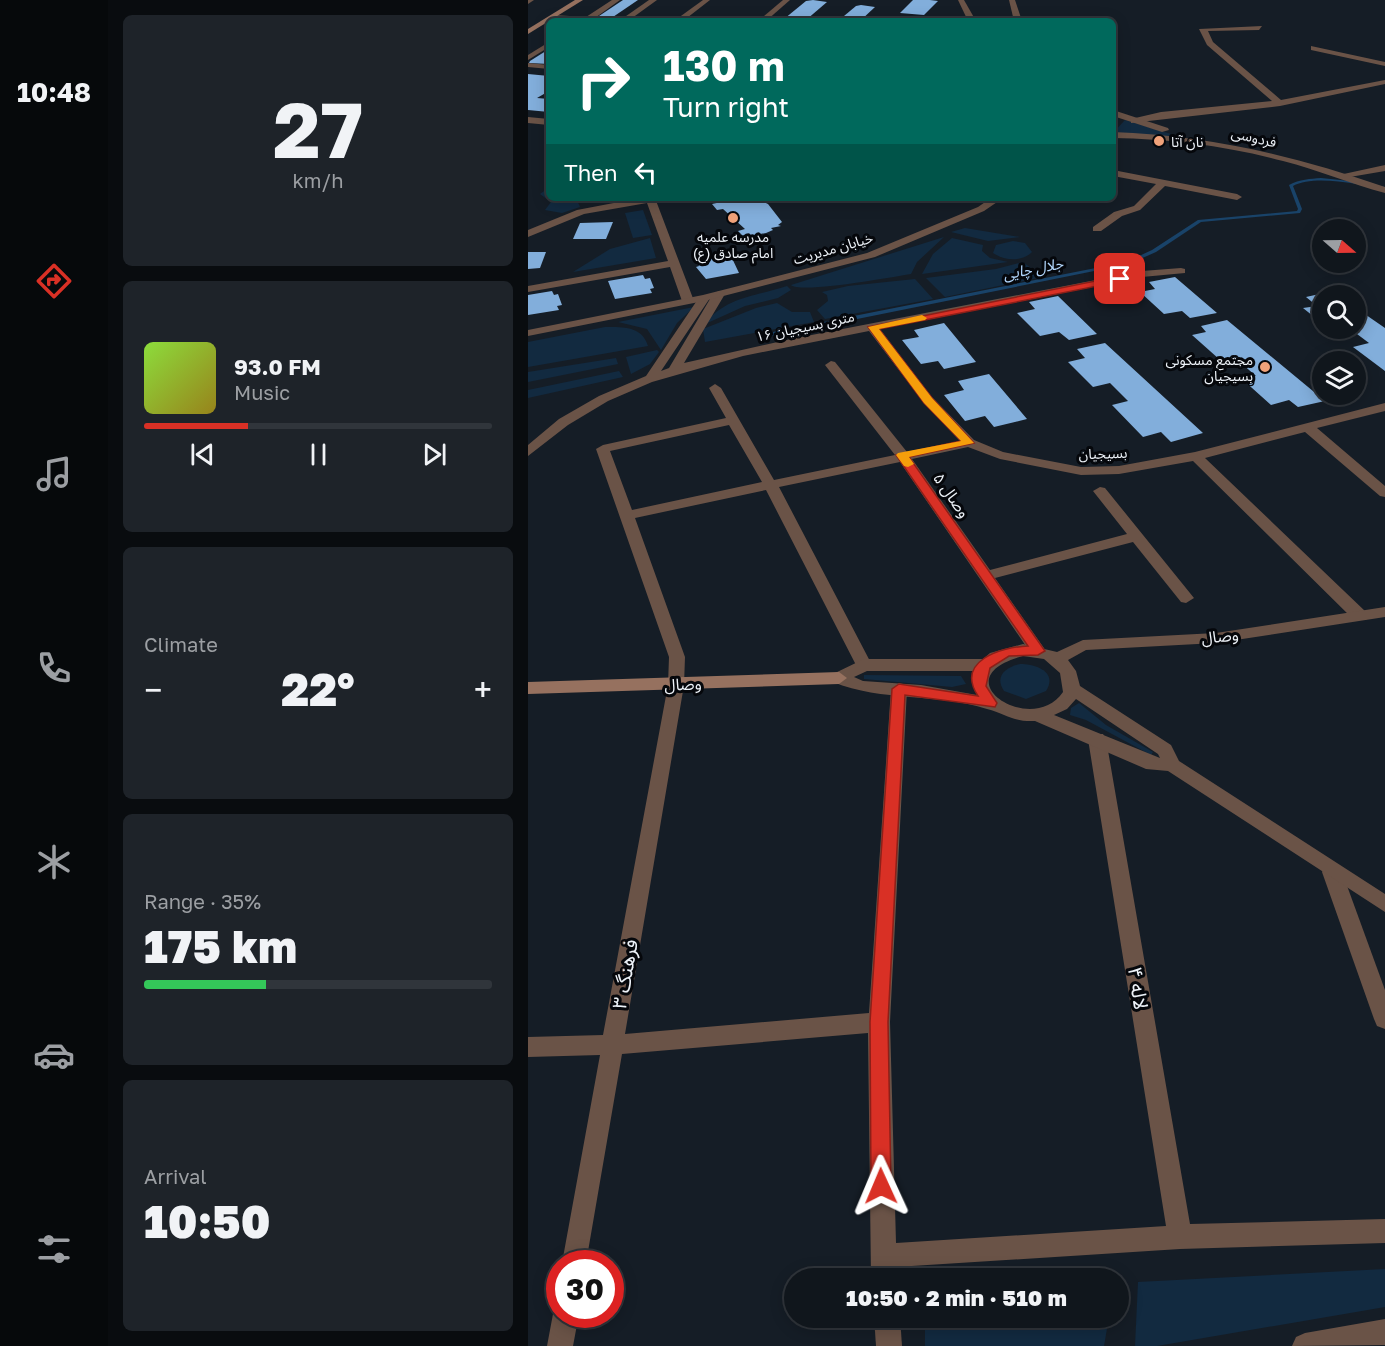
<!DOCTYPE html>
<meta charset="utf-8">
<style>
body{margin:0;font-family:"Golos Text","Noto Sans Arabic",sans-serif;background:#1e2329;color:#f1f3f6;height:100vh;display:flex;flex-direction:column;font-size:22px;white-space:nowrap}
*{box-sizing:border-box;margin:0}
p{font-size:20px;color:#9c9fa3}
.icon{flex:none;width:33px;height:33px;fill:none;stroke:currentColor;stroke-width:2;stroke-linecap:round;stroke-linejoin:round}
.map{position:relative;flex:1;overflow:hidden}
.panel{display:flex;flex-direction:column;gap:15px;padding:15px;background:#090c0f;width:420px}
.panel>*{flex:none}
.guide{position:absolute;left:18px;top:18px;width:570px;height:183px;border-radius:9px;box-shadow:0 3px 15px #0003,0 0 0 2px #30353b;background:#00695c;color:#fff;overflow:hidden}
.needle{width:39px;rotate:110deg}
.buttons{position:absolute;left:784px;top:219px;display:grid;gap:12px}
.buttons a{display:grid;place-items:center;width:54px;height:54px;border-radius:50%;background:#10161c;box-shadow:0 3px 15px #0003,0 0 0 2px #30353b;font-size:30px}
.speed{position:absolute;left:18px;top:1250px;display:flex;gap:12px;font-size:30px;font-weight:700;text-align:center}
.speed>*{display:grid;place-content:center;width:78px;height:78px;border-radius:50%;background:#10161c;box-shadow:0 3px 15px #0003,0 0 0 2px #30353b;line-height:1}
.speed .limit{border:9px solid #d22;background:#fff;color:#111}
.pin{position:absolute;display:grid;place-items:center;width:51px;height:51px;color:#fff;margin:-26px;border-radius:12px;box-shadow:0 3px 9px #0006}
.me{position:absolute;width:66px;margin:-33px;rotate:359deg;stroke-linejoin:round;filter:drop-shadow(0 0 4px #0008)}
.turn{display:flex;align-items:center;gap:21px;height:126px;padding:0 18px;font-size:27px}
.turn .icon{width:78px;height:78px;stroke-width:2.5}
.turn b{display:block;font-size:42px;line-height:51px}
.then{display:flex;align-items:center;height:57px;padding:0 18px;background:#0003;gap:12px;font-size:22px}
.big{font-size:45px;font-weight:800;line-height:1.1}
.panel .card{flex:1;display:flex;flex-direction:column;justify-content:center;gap:9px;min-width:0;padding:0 21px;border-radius:9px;background:#1e2329}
.panel .dial{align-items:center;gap:0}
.dial b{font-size:78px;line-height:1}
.song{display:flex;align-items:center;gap:18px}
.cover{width:72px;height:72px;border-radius:9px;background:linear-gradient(135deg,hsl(90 70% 55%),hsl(50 70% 35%))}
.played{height:6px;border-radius:3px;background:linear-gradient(90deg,#d93025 30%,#30353b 30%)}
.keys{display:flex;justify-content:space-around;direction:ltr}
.heat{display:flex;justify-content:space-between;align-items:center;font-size:33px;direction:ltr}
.charge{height:9px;border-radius:4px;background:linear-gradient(90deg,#34c759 35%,#30353b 0)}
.trip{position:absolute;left:256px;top:1268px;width:345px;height:60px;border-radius:30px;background:#10161c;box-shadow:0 3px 15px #0003,0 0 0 2px #30353b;font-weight:800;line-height:60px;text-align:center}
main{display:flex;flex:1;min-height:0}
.tabs{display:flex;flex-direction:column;width:108px;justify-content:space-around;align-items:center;background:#06090b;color:#9c9fa3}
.tabs .icon{width:42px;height:42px}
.tabs .active{color:#d93025}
.tabs b{font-size:27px;color:#f1f3f6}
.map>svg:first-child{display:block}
.green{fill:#122a40}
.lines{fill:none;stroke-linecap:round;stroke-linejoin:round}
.stream{fill:#194369;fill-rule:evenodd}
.building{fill:#82aedb}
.minor{fill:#6a5347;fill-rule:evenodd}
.tertiary{fill:#6a5347;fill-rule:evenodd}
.secondary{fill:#96715f;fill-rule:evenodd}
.route{fill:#d93025;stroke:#8d1f18;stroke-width:1.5}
.slow{fill:#f59e0b}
.poi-dot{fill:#f0a27a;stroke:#05070b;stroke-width:2}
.labels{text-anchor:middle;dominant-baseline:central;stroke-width:6;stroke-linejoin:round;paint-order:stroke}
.far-street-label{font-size:14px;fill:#edf2f8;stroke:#05070b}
.far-poi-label{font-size:14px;fill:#edf2f8;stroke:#05070b;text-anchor:start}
.far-water-label{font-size:15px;font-style:italic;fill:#b1d6fc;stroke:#05070b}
.street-label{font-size:16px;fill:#edf2f8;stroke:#05070b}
.near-street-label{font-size:20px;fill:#edf2f8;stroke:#05070b}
</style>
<main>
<nav class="tabs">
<b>10:48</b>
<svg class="icon active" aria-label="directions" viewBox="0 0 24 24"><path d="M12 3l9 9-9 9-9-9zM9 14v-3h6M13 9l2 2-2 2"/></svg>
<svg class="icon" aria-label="music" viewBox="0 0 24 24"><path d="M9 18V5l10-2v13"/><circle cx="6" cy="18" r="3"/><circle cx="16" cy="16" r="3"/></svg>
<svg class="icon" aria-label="phone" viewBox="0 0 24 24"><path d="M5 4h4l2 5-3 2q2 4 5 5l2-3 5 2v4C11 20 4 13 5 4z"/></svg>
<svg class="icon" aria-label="climate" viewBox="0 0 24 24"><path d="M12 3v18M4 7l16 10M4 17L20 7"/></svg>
<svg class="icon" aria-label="car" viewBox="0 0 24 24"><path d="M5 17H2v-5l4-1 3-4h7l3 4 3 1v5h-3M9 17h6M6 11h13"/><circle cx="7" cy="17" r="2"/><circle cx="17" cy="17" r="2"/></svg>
<svg class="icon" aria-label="filters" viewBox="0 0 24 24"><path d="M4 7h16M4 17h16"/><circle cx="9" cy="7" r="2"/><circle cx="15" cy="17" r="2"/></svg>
</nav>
<section class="panel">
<div class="card dial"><b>27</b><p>km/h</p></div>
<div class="card">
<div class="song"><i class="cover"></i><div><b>93.0 FM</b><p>Music</p></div></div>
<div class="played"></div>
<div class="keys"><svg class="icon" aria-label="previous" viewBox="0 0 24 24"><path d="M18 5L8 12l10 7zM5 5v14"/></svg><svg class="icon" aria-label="pause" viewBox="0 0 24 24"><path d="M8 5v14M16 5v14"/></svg><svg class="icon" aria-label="next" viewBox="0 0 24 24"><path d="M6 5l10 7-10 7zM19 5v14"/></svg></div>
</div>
<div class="card"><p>Climate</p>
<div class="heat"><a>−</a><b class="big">22°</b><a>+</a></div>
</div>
<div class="card"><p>Range · 35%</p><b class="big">175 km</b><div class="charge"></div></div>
<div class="card"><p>Arrival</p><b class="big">10:50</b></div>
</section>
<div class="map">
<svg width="857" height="1346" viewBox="0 0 857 1346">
<rect width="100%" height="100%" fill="#151d26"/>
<g class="green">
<path d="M597,120l56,17 -68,-4z"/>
<path d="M19,189l2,9h27l4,9 -18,6 -17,-3 6,-8 -11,-8z"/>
<path d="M115,210l9,25 -19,3 -8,-25z"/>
<path d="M437,228l55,9 -32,4 -37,-9z"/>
<path d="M416,237l-27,25 -6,12c-20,3 -109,20 -120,11z"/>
<path d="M122,238l6,20 -83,14 37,-23z"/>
<path d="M424,238l31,7 -1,6 8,7 18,4 -86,12 11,-20z"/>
<path d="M485,241l12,2 7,9c-10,10 -27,9 -39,1l3,-8z"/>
<path d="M495,262l20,15 -98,20 -19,-19 70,-9z"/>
<path d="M387,279l18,20 -108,20 -8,-9 11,-9 -1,-6 -5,-3 26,-6z"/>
<path d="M259,286l4,4 -13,8 -33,8 -42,19c24,-29 50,-28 84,-39z"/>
<path d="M249,303l15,9h18l4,10 -109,20 -2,-13 53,-21z"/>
<path d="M166,307l-17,16 -16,27 -14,-21 -29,-7z"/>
<path d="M77,327c18,0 37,-1 43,19l-120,21v-25z"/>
<path d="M129,350l2,2 -9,12 -19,10 -5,-17z"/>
<path d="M88,358l2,6 -90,18v-10z"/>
<path d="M91,371l4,6 -95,21v-8z"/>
<path d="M492,664c16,0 38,8 26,27l-20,8 -22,-8c-10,-15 2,-24 16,-27z"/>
<path d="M336,675l97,1 5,8 -14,3 -88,-8z"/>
<path d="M551,703l27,22 47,27 -2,3 -65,-35 -16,-5 1,-7z"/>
<path d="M857,1269v38l-228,39h-22l3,-64z"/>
<path d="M397,1270l191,6v2h-191z"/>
<path d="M397,1317h184l-5,29h-179z"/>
</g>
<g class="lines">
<path class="stream" d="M793,178l29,3 35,6v2c-24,-4 -70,-15 -92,-3l9,23 -2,4 -99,9 -45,30 -27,12 -356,72 -3,-2 3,-2 353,-70 26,-12 46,-30 99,-9 1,-2 -9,-24c11,-6 21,-6 32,-7z"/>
</g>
<g class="building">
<path d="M95,0h15l-28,19 -14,-1z"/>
<path d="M285,0l14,2 -21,18 -22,-1 22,-18z"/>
<path d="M385,0h17l8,1 -14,14 -24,-2z"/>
<path d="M333,5l14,2 -15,14h-22l18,-15z"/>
<path d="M21,49v15l-20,-1 1,-2z"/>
<path d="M0,74l21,2v7l-4,3h4v5l-12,7 12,1v13l-21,-2z"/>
<path d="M212,198l19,2 9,4 14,18 -4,3 3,1 -10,2 2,2 -7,3 -22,4 -6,-6 7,-2 -22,-20 -6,1 -5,-6z"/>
<path d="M85,222l-7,17h-33l7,-16z"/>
<path d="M0,252h18l-6,16 -12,1z"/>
<path d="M203,256l8,17 -33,6 -10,-12 3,-1 -2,-5z"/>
<path d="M115,275l2,4 5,-1 4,10 -4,1 2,4 -37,6 -7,-18z"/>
<path d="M647,277l42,36 -27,5 -8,-7 -18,3 -24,-22 15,-3 -6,-7z"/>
<path d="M24,291l2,4 4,-1 4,11 -5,1 2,4 -31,5v-20z"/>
<path d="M805,291l6,5h-16v28l-20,-16 14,-2 -11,-9z"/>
<path d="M530,296l39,38 -28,6 -10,-8 -19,4 -23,-23 18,-4 -6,-7z"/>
<path d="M828,308l29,20v43l-32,-24 16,-4 -20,-15h7z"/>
<path d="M699,320l98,81 -27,6 -9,-7 -18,5 -29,-26 14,-3 -22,-19 -15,2 -27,-24 14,-3 -5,-6z"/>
<path d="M416,323l32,39 -32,7 -6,-8 -17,3 -19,-24 17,-3 -5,-7z"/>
<path d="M577,343l98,90 -32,9 -10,-10 -18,5 -31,-32 16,-4 -18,-18 -17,4 -25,-25 17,-4 -8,-9z"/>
<path d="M461,374l38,45 -33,8 -9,-11 -20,5 -21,-26 20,-5 -6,-9z"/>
</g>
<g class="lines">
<g class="minor">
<path d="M0,0h6l-6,4z"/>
<path d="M84,0h8l-25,18 17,3h-34l-29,-4 4,-2 33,2z"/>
<path d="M121,0h8l-29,21h-9z"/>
<path d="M175,0h7l-27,21h-9z"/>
<path d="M255,0h7l-24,21h-8z"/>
<path d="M430,0h6l12,21h-8z"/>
<path d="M734,26l-3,4 -51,1 5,11 68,58 104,-20v4l-105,22 -149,17v-4l30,-7 111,-11 -65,-56 -8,-16z"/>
<path d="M21,42v5l-21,13v-5z"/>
<path d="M783,46l74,16v4l-74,-16z"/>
<path d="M0,63l21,2v4l-21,-2z"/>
<path d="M857,165v6l-41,7 -5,-3z"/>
<path d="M585,170l124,24 5,3 -5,3 -72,-14 -25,24 -18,6 -21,15h-8v-4l21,-15 20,-6 22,-22 -43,-8z"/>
<path d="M112,198h15l39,103 -2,2 -10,-2 -12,-34 -142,25v-6l140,-25 -21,-58 -63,11 -56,23v-7l49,-20z"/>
<path d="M653,268l4,1v4l-43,4 -262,52 52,68 42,43 29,12 78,15 38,-1 76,-14 190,-49v8l-68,17 68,58v11l-5,-1 -75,-64 -100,26 161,154 2,4 -2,4h-12l-161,-159 -74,13 -38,1 -81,-16 -32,-12 -56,12 78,111 137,-36 -34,-43 7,-4 5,1 89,110 -8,5 -5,-1 -48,-60 -138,36 51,73 -8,6 -6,-2 -132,-193 -121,25 93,178 -8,6 -8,-6 -90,-175 -131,28 50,139 -1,28 -59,349 244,-21 22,-324 8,-6 6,2 2,4 -17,333 6,221 270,-17 -78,-487 3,-5h12l3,5 84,485 195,-5v24l-205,6 -284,18 1,11h-26l-3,-245 -246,21 -36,209h-24l38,-208 -72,2v-20l75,-2 65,-350 1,-28 -73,-208 7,-4 123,-27 -17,-30 6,-4 6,4 53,92 121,-25 -70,-90 6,-4 4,1 72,90 53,-11 -36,-38 -55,-72 -126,25 -91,26 -44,19 -40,24 -40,31v-11l31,-26 40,-23 47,-20 54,-80 10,2 -49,73 8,-3 44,-74 6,-3 6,3 -41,69 107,-24 351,-68zM201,425l33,57 -130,28 -22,-59z"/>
<path d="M804,864l7,2 3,6 43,118v39l-8,-3 -3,-7 -52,-147 3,-6z"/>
<path d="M32,1304v10h19l-6,32h-26l6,-32z"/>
<path d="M346,1317h26l2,29h-26z"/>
<path d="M857,1319v26l-93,1 4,-9 9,-4z"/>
</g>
<g class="tertiary">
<path d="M481,0h6l7,21h-8z"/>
<path d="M585,110l55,18 1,2 -7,2 -49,-16z"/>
<path d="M0,117l21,2v6l-21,-2z"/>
<path d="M585,132c94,3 183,24 272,55v6c-34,-9 -67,-23 -102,-32 -56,-15 -112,-22 -170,-23z"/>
<path d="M463,198h12l-19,13 -109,46 -171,44 -176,35v-6l175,-35 164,-42 111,-46z"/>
<path d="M857,607v10l-169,26 -130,7 -18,10 8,11 4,15 91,59 8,16 206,133v18l-217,-141 -22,-2 -111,-48c-22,1 -29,-7 -48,-12 -50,-16 -105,-7 -154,-27l-2,-4 2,-4 31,-15h119l7,-6 33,-9 34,8 26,-12 133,-7zM495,656l21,3 16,14 3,19c-31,46 -124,-14 -40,-36zM339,671h107l-2,12 5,12 -56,-10 -58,-4 -9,-4zM548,699l82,55 2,4 -106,-43 13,-6z"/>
</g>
<g class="secondary">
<path d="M47,0h8l-55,34v-5z"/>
<path d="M311,672l8,6 -8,6 -311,10v-12z"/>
</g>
</g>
<path class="route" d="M592,276l3,1v4l-244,48 53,69 42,45 -65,14 136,194 -7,4 -29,1 -19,12 -4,18 11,17 -2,4 -90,-12 -17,327 3,164 -3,7 -7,3 -7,-3 -3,-7 -1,-164 22,-333 7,-5 79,12c-23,-35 23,-49 50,-50l-132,-191 65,-14 -37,-38 -56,-76z"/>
<path class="slow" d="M394,315l5,3 -2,2 -46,9 53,69 42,45 -65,14 5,7 -6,3 -4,-1 -8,-11 2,-2 63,-12 -37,-38 -56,-76z"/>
<g class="poi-dot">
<circle cx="631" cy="141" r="6"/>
<circle cx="205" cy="218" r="6"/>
<circle cx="737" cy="367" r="6"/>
</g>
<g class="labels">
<g class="far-street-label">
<text transform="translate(726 137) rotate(13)">فردوسی</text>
<text transform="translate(305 248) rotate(-16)">خیابان مدیریت</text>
<text transform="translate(277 326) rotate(-12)">۱۶ متری بسیجیان</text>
<text transform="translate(575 453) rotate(-2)">بسیجیان</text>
</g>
<g class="far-poi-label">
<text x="643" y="141">نان آتا</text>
<text x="205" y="236" text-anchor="middle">مدرسه علمیه<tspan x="205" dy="16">امام صادق (ع)</tspan></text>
<text x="725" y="359" text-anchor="end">مجتمع مسکونی<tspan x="725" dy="16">بسیجیان</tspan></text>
</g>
<g class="far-water-label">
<text transform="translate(505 268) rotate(-11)">جلال چایی</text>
</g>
<g class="street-label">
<text transform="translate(424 495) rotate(55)">وصال ۵</text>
<text transform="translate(692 636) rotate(-6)">وصال</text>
<text transform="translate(155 684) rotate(-2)">وصال</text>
</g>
<g class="near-street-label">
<text transform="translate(96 974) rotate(-80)">فرهنگ ۳</text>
<text transform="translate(611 988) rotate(81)">لاله ۴</text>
</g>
</g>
</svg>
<div class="buttons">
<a><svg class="needle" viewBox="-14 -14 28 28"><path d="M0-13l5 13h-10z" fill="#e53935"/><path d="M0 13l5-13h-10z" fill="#9c9fa3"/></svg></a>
<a><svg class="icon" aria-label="search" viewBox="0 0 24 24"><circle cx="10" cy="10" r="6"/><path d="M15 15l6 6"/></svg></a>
<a><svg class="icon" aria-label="layers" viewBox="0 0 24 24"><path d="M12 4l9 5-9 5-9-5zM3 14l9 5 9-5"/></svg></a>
</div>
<div class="speed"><div class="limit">30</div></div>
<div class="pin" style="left:592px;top:279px;background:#d93025"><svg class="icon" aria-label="arrive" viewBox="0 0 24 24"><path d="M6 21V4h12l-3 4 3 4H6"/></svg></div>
<svg class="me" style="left:353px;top:1186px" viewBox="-20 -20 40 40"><path d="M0-17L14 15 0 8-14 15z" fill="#d93025" stroke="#fff" stroke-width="4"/></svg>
<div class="trip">10:50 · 2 min · 510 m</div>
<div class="guide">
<div class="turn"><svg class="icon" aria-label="right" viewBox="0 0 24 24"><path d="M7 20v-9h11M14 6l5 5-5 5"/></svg><div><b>130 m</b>Turn right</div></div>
<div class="then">Then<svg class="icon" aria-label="left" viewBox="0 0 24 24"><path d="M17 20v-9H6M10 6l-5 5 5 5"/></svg></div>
</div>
</div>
</main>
